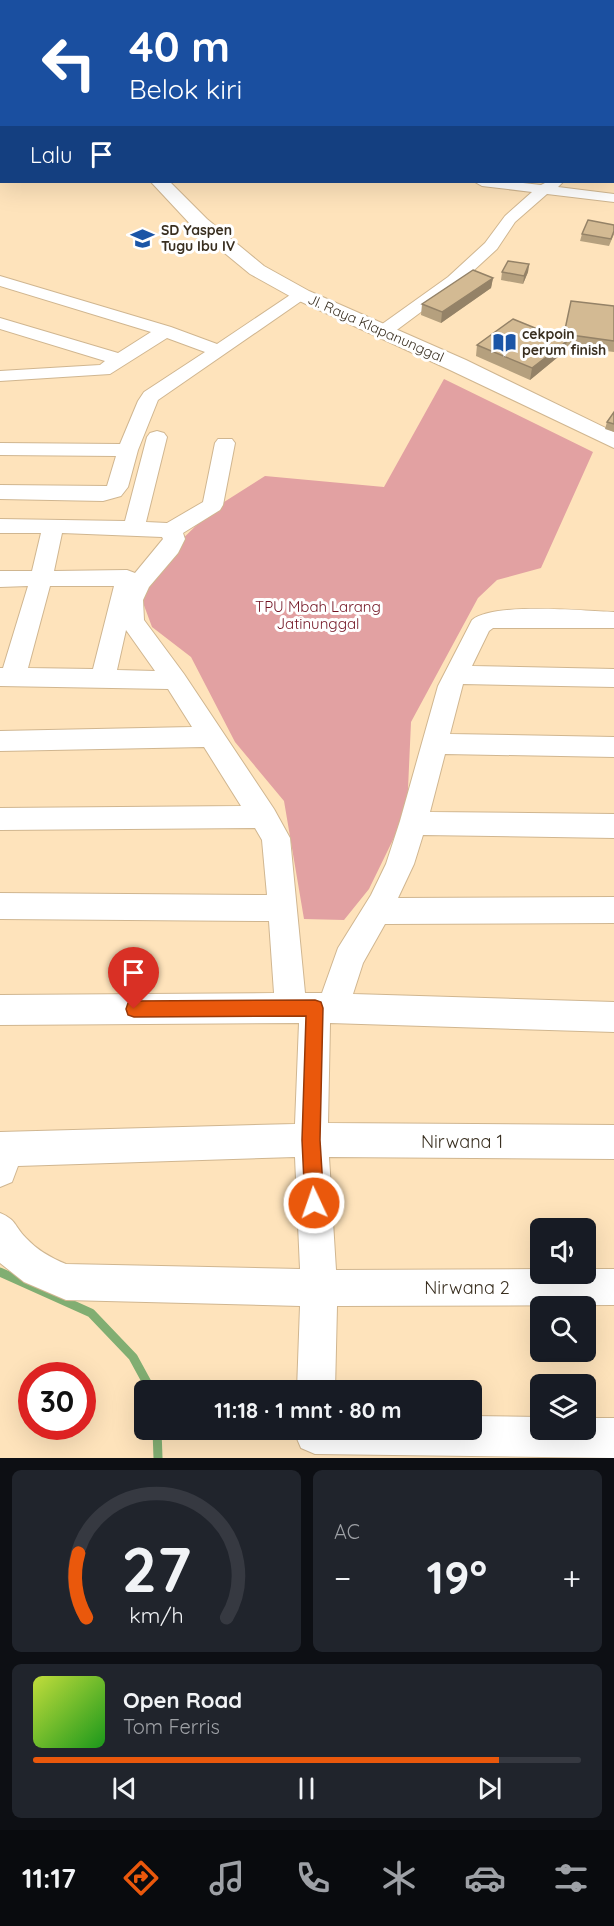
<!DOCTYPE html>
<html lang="id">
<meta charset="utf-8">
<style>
body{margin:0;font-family:Quicksand,sans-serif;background:#20242c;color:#f1f3f6;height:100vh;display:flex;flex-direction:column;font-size:22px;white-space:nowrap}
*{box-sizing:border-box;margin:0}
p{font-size:20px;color:#9ea1a6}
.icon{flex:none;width:33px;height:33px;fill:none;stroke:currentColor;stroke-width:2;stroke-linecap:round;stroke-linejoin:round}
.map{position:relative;height:1458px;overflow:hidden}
.panel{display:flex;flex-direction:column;gap:12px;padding:12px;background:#0d0f14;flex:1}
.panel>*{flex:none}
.banner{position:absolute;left:0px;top:0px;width:615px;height:183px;box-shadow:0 6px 24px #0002;background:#1a4fa0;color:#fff;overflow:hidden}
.tools{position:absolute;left:530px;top:1218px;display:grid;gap:12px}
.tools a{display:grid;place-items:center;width:66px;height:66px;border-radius:9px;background:#171b24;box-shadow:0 6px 24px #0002;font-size:30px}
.speed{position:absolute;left:18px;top:1362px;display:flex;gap:12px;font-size:30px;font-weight:700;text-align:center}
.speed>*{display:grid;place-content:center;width:78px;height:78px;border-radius:50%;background:#171b24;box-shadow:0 6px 24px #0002;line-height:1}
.speed .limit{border:9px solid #d22;background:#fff;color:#111}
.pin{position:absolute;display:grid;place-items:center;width:51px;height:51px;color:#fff;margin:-62px -26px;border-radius:50% 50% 50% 0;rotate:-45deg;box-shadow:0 0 6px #0007}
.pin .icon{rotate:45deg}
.me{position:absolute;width:66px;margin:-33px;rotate:357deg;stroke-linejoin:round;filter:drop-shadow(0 0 4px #0008)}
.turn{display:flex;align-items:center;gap:21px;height:126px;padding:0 30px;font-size:27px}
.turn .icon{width:78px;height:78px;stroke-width:2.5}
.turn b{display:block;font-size:42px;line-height:51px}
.then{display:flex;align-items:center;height:57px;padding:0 30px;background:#0003;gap:12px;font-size:22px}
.big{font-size:45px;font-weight:700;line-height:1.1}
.panel .tile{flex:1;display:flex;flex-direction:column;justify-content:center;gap:9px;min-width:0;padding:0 21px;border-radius:9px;background:#20242c}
.panel .dial{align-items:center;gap:0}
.dial svg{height:156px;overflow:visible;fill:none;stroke:#363941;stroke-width:7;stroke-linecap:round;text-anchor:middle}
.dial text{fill:#f1f3f6;stroke:none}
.song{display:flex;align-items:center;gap:18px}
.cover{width:72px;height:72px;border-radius:9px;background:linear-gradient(135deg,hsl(70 70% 55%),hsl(120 70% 35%))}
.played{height:6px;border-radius:3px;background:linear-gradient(90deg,#ea580c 85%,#363941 85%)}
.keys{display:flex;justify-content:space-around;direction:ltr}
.heat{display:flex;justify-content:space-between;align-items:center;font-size:33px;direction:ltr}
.panel .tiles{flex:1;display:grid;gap:12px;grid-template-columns:1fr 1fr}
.tile:last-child{grid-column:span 2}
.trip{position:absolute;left:134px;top:1380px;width:348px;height:60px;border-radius:9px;background:#171b24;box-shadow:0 6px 24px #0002;font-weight:700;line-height:60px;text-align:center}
.dock{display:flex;height:96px;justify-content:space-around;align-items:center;background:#090b0e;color:#9ea1a6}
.dock .icon{width:42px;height:42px}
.dock .current{color:#ea580c}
.dock b{font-size:27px;color:#f1f3f6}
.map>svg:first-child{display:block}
.green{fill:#e2a1a2}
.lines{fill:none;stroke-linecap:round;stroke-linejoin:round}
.stream{stroke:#81ae72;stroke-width:9}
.minor-casing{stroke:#d0b690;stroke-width:2}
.tertiary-casing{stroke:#d0b690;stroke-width:2}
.minor{fill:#fff;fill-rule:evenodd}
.tertiary{fill:#fff;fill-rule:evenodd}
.wall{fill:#b5a07e}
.shaded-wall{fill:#948267}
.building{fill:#d3ba93;stroke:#948267;stroke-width:1.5}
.route{fill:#ea580c;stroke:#983908;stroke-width:1.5}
.labels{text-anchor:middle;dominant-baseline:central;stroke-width:6;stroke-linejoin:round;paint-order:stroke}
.far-poi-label{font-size:14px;font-weight:bold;fill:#392f20;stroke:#fff;text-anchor:start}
.far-street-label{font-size:14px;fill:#392f20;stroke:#fff}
.park-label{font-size:15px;fill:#721423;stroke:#fff}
.near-street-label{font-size:18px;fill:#392f20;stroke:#fff}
</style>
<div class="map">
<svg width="614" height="1458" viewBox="0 0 614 1458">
<rect width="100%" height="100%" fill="#fee3bb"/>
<path class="green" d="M444,379l149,73 -52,116 -44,12 -19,18 -67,124 -4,89 -38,78 -25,31 -40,-1 -20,-118 -49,-59 -44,-85 -39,-30 -10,-27 20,-41 51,-50 52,-33 119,11z"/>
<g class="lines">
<g class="stream">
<path d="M0,1272l91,41 42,44 18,33"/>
<path d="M157,1430l1,28"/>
</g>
<defs>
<g id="minor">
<path d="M202,0h10l1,2h-11z"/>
<path d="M246,0h10l-11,2z"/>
<path d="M296,0h11l-12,2z"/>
<path d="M345,0h10l-11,2z"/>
<path d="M397,0h10l-11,2z"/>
<path d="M459,0h10l-11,2z"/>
<path d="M564,0h10l-11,2z"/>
<rect x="600" y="0" width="10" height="2"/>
<rect x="0" y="79" width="2" height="8"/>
<rect x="0" y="136" width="2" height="8"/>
<path d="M475,182h39l27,3 6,-3h16l-5,5 56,7v8l-67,-8 -32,28 -18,27 -37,34 -70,52h-12l-3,-4 3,-4 70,-50 37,-34 20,-27 27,-24 -50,-6z"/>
<path d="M0,276l171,51 46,17 79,-53 6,-1 8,5 -152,105 -20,50 -10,37 -7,9 -18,5 -103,-2v-14l107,1 9,-30 -116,-1v-12l120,1 18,-43 6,-9 61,-40 -38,-14 -57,36 -110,7v-10l100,-6 5,-4 -105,-32v-11l118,35 33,-21 -151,-46z"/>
<path d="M157,431l7,2 3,4 -21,85 21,1 36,-21 12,-59 3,-4h14l3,4 -12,62 -3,5 -37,23 2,6 -7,14 -29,34 -6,13 1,20 40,54 90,135 16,29 15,155h17l16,-45 33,-53 15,-31 14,-43 38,-135 34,-66c22,-18 111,-9 142,-8v16h-121l-4,3 -17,35 142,3v18l-151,-3 -13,50 164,3v20l-169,-3 -15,58 184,2v24l-191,-3 -9,29 -16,34 216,-1v26l-229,1 -22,39 -10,31 261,8v30l-284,-9 -2,100 286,2v34l-285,-2 7,113 204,-1v5h45v-5h29v36l-277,1 -2,84h-38l3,-84 -234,-6 -42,-18 -24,-19v-50c17,7 14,13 26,25 11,12 25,20 40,26l234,5 -5,-112 -277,9 -6,16 -12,5v-55l295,-8 4,-101 -299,2v-30l274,-2 -5,-72 -269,-2v-26l267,2 -5,-55 -7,-12 -255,2v-22l241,-2 -37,-59 -204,4v-20l192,-4 -24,-38 -168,-3v-18h3l25,-82 -28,1v-16h32l9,-38h-41v-14l125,2 22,-84 3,-4zM62,533l100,4 1,2 -28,34 -8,-3 -73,1zM50,586h64l-21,83 -65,-1zM126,630l29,41 -38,-1z"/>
<path d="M471,1416l69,1v13h45v-12h29v40l-299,-4 -14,-6 -6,-14 2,-4h174z"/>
</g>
<g id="tertiary">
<path d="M46,0h14l-14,2z"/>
<path d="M151,182h19l37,37 57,47 45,25 157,69 148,72v16l-164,-78 -155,-71 -45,-25 -57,-47z"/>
</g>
</defs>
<use href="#minor" class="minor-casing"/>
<use href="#tertiary" class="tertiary-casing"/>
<use href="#minor" class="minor"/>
<use href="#tertiary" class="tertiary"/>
</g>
<g class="wall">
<path d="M483,0h60l-1,2h-59z"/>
<path d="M582,234h32l-5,12 -29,-5z"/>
<path d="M529,264l-1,8 -5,12 -22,-4 1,-8z"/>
<path d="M493,278l-2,10 -50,35 -20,-8 1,-11z"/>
<path d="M571,301l43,5v46l-48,-6 -2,6 -34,28 -54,-24 1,-11 86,-5z"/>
<path d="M614,412v20l-9,-3 2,-7z"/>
</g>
<g class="shaded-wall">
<path d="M529,264l-1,8 -5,12 1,-8z"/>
<path d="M493,278l-2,10 -50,35 1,-11z"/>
<path d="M567,341l-3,11 -34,28 2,-12z"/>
</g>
<g class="building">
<path d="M483,0l23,2h-23z"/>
<path d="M510,0h33l-1,2z"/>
<path d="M545,0h13l-1,2h-12z"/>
<path d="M588,220l26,5v6l-3,8 -29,-5z"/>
<path d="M508,261l21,3 -5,12 -22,-4z"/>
<path d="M473,270l20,8 -51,34 -20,-8z"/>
<path d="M571,301l43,5v35l-50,-7z"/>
<path d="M513,319l54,22 -35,27 -55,-23z"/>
<path d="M614,412v12l-7,-2z"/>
</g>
<path class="route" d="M315,1000l6,2 2,6 -3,132 4,63 -3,7 -7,3 -6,-3 -3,-7 -3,-63 4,-124 -172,1 -6,-2 -2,-6 2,-6 6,-2z"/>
<defs>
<symbol id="school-bare" viewBox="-9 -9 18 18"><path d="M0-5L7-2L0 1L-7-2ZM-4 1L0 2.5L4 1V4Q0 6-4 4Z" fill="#1b55a6" stroke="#fff" stroke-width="2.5" paint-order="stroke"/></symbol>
<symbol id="library-bare" viewBox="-9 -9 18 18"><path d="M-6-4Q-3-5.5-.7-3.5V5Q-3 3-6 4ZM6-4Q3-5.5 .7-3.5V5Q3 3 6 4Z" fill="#1b55a6" stroke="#fff" stroke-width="2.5" paint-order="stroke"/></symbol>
</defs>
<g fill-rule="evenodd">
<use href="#school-bare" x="126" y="222" width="33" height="33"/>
<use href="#library-bare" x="488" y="326" width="33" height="33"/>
</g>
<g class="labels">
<g class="far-poi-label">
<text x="161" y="230">SD Yaspen<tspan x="161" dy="16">Tugu Ibu IV</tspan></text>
<text x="522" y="334">cekpoin<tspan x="522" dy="16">perum finish</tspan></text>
</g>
<g class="far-street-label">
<text transform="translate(376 328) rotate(24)">Jl. Raya Klapanunggal</text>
</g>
<g class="park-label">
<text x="318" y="606">TPU Mbah Larang<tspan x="318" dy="17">Jatinunggal</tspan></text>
</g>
<g class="near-street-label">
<text x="462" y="1141">Nirwana 1</text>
<text x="467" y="1287">Nirwana 2</text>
</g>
</g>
</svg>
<div class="tools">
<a><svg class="icon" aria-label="sound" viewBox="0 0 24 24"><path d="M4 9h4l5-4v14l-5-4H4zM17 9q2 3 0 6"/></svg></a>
<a><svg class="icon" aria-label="search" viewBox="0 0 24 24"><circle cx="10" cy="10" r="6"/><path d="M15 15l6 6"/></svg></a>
<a><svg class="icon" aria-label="layers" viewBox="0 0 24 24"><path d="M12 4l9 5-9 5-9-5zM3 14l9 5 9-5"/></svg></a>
</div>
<div class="speed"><div class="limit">30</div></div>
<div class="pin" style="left:134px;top:1009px;background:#d93025"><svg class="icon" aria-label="arrive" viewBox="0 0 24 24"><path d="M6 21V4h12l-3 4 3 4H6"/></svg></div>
<svg class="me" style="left:314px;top:1203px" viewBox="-20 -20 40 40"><circle r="17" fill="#ea580c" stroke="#fff" stroke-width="3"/><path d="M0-11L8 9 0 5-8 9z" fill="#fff"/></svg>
<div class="trip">11:18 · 1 mnt · 80 m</div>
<div class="banner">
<div class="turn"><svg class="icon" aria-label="left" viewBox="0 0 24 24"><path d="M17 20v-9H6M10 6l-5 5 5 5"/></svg><div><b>40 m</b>Belok kiri</div></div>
<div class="then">Lalu<svg class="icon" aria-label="arrive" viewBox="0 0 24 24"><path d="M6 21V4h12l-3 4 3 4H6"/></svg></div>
</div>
</div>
<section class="panel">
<div class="tiles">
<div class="tile dial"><svg viewBox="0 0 100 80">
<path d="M14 69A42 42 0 1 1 86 69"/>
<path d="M14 69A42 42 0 0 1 10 36" stroke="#ea580c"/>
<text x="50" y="56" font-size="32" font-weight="700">27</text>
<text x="50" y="72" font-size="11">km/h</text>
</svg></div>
<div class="tile"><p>AC</p>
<div class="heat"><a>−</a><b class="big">19°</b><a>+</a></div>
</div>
<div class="tile">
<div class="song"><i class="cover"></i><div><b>Open Road</b><p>Tom Ferris</p></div></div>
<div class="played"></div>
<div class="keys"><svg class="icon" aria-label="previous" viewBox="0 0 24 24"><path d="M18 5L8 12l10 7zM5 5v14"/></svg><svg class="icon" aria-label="pause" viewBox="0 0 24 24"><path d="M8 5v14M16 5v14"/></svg><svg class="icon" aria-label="next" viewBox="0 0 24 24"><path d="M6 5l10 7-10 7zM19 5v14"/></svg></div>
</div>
</div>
</section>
<nav class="dock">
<b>11:17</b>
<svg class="icon current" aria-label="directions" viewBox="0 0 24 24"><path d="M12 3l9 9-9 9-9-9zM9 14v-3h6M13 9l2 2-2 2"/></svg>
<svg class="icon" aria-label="music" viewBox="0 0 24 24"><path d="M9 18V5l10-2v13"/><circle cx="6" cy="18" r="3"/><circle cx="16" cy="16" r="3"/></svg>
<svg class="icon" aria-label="phone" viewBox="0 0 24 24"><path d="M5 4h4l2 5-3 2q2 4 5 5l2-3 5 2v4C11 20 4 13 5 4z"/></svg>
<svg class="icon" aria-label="climate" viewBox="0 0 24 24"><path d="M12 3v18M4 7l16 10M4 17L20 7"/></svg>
<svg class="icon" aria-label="car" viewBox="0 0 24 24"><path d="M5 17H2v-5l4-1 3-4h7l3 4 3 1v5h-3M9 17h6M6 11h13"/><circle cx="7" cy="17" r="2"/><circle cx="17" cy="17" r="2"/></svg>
<svg class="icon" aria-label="filters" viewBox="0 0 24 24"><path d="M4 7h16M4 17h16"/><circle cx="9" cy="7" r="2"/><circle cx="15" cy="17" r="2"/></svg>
</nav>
